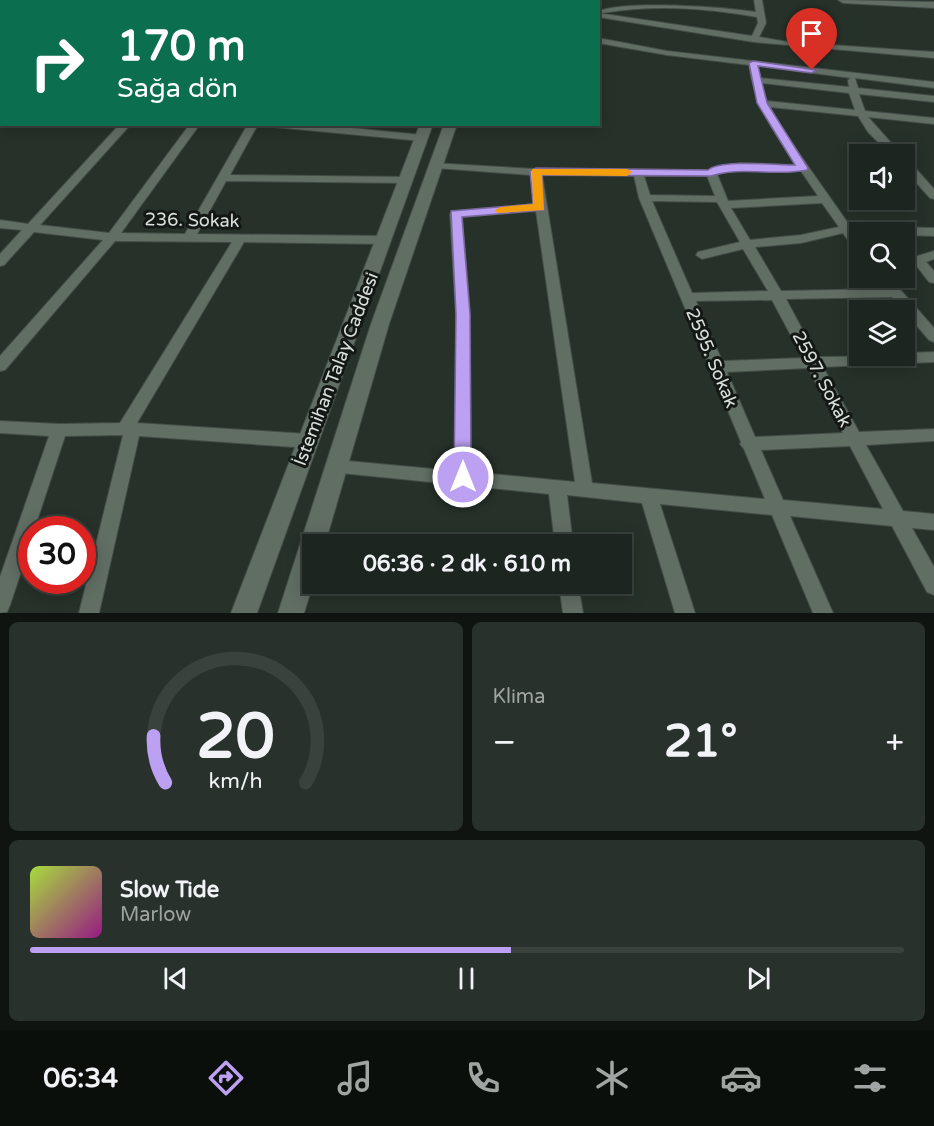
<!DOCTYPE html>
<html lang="tr">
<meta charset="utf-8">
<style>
body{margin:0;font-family:"Varela Round",sans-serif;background:#29312c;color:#f1f3f6;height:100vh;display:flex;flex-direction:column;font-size:22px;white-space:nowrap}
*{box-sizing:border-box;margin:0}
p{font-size:20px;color:#a0a5a4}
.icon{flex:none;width:33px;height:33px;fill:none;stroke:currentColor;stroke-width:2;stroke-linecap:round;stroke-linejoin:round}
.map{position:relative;height:613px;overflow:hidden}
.sheet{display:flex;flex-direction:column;gap:9px;padding:9px;background:#0f1411;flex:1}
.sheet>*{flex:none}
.banner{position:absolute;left:0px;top:0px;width:600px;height:126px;box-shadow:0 3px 15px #0003,0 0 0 2px #3a423d;background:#0b6e4f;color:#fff;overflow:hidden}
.fabs{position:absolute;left:849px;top:144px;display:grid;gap:12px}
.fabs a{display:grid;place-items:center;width:66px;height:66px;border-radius:0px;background:#1c251f;box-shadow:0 3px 15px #0003,0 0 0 2px #3a423d;font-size:30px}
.speed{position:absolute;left:18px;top:516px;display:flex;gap:12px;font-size:30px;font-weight:700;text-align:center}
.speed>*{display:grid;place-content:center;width:78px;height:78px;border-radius:50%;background:#1c251f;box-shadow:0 3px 15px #0003,0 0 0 2px #3a423d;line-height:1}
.speed .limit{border:9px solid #d22;background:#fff;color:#111}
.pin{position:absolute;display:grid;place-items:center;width:51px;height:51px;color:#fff;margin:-62px -26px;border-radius:50% 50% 50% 0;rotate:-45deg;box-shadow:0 0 6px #0007}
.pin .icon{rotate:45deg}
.me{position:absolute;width:66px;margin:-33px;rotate:0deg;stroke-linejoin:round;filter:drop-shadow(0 0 4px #0008)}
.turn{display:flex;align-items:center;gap:21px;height:126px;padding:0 18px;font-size:27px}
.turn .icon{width:78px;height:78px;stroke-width:2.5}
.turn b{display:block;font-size:42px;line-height:51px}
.big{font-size:45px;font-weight:700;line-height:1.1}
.sheet .tile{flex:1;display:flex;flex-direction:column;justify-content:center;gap:9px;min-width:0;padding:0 21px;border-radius:9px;background:#29312c}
.sheet .dial{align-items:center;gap:0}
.dial svg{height:156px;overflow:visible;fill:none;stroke:#3a423d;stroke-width:7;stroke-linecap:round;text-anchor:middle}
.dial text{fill:#f1f3f6;stroke:none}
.song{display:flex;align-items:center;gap:18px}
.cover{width:72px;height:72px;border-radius:9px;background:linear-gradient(135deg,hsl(80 70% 55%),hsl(310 70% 35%))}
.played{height:6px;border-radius:3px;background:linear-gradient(90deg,#bca0f2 55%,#3a423d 55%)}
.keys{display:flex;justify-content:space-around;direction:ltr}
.heat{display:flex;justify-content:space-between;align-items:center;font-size:33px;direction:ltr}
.sheet .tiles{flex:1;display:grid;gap:9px;grid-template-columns:1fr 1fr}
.tile:last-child{grid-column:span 2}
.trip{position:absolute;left:302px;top:534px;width:330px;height:60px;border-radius:0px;background:#1c251f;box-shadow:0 3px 15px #0003,0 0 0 2px #3a423d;font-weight:700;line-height:60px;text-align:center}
.tabs{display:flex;height:96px;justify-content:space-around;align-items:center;background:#0b0f0c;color:#a0a5a4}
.tabs .icon{width:42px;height:42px}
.tabs .on{color:#bca0f2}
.tabs b{font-size:27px;color:#f1f3f6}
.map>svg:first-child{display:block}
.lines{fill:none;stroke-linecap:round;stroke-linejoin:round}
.minor-casing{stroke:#434d47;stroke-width:2}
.tertiary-casing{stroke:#434d47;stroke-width:2}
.secondary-casing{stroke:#434d47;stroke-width:2}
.minor{fill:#616e64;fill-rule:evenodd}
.tertiary{fill:#616e64;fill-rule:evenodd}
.secondary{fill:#616e64;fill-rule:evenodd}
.route{fill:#bca0f2;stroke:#7a689d;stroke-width:1.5}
.slow{fill:#f59e0b}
.labels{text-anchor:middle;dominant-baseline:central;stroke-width:6;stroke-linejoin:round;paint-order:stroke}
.street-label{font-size:18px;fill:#dae1dc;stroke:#131814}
</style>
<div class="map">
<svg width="934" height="613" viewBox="0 0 934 613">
<rect width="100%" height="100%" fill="#263129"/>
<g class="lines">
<defs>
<g id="minor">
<path d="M22,0h8l-9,2z"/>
<path d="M91,0h8l-8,2z"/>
<path d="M151,0h8l-8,2z"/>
<path d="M205,0h8l-8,2z"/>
<path d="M284,0h43l-45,2z"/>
<path d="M365,0h8l-8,2z"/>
<path d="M510,0h7l1,2h-8z"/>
<path d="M754,0h8l4,23 -7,14 29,5 146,10v6l-180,-16 -156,-25v-4l154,23 6,-13 -1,-6c-52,-9 -102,-13 -154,-4l-4,-2c29,-11 123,-4 157,1z"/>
<path d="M0,20h2l-2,5z"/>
<rect x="0" y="33" width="2" height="4"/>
<path d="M598,38l69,13 267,31v6l-79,-10 3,10 76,8v6l-75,-8 6,17 69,7v6l-66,-7 33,37h-11l-22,-22 -10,-16 -88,-9 9,18 71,101 84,2v8l-30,-1v-3l-49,1 5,6v14l-4,-1 -13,-19 -42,10 -46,4 26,44 104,-2 -8,-11h13l44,50v14l-5,-2 -37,-43 -106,2 31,58 87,-1v-3l30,-1v10l-111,5 36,65 75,-3v12l-68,4 37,66 31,3v16l-22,-2 22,39v28l-7,-3 -35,-66 -102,-10 43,97h-20l-41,-98 -112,-11 35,109h-20l-33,-110 -75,-8 6,49h-18l-6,-50 -218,-22 -2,-5 2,-5 6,-2 118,11 1,-157 -6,-100 6,-3 79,-7 -4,-29 -95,-7 -4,-1v-4l104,6 173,1 31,-7 56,2c-23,-35 -41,-58 -47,-100l-82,-10 -69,-12zM758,66l93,12 -3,2 1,7 -89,-9zM761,83l88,10 6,17 -88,-9zM754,170l47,1 17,25 -90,5 -11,-27 11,-3zM542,175l92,1 5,22 102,244 -1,2 4,5 21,50 -173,-16zM644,176h63l8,20 -65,-1zM652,201l65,1 23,40 -42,10 -2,3 6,4 41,-10 25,42 -76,2zM822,203l17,24 -38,8 -51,5 -19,-32zM536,211l39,271 -104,-10 -1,-158 -8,-97zM772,300l31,58 -81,3 -26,-60zM808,368l35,65 -88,4 -28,-65zM850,446l33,63 -100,-9 -22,-50z"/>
<rect x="0" y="50" width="2" height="4"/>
<rect x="0" y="109" width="2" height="6"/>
<path d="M120,124h11l-91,101 69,8 81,-109h10l-79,109 64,1 63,-110h10l-28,51 177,2 5,3 -5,3 -181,-2 -29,53 188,2 6,4 -6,4 -141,-2 -107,181 171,11 6,2 2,5 -2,5 -6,2 -169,-12 -40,177h-20l44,-178 -58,1 -31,94h-2v9l-22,66 -3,7 -7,1v-36l49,-141 -49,-3v-12l59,3 61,-1 112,-181 -117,-1 -110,129 -5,1v-15l103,-116 -69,-8 -30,33 -4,1v-12l22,-24 -22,-2v-8l28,4z"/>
<path d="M269,124h42l111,11 5,3 -5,3 -148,-14z"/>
<path d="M904,159l4,1 26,29v10l-4,-1 -26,-29z"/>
<path d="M934,251v8l-8,3 8,9v12l-5,-1 -17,-22 2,-3z"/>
<path d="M559,584h19l5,29h-20z"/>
</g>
<g id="tertiary">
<path d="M485,0h10l-11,2z"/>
<path d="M509,0h10l-11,2z"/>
<path d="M420,124h13l-176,489h-26z"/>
<path d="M444,124h13l-68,200 -64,220h-13l1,40 -9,29h-26l93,-289z"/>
</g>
<path id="secondary" d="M838,0l96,2v6l-91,-5z"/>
</defs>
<use href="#minor" class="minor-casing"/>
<use href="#tertiary" class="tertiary-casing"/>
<use href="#secondary" class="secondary-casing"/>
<use href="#minor" class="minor"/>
<use href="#tertiary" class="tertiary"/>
<use href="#secondary" class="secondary"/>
</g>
<path class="route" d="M753,61l64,9 -5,3 -54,-7 9,37 41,65 -1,2c-32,7 -66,-4 -96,6l-169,-1 2,35 -82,7 8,97 1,163 -2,5 -6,2 -6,-2 -3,-5 2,-163 -5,-103 82,-7 -3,-33 6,-3 172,2c13,-11 69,-5 87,-5l-38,-62 -8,-40z"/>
<path class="slow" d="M532,169h95l5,3 -5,4 -85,-1 2,35 -47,3 -2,-3 6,-3 32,-3z"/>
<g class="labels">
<g class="street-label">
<text transform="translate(192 220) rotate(1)">236. Sokak</text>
<text transform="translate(712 358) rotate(67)">2595. Sokak</text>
<text transform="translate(336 369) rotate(-69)">İstemihan Talay Caddesi</text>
<text transform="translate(822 379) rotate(62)">2597. Sokak</text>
</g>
</g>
</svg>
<div class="fabs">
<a><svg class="icon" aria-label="sound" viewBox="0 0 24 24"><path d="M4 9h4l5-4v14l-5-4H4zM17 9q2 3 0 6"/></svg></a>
<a><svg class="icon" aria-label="search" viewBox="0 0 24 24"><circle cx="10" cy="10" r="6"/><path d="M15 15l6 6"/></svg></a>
<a><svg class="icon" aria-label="layers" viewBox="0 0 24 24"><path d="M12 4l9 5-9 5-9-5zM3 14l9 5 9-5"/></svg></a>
</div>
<div class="speed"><div class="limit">30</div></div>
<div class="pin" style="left:812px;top:70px;background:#d93025"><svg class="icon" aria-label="arrive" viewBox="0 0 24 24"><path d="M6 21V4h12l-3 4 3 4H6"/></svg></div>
<svg class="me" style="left:463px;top:477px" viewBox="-20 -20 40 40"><circle r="17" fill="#bca0f2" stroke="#fff" stroke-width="3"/><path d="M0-11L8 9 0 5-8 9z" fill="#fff"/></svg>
<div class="trip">06:36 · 2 dk · 610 m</div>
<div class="banner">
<div class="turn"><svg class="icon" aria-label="right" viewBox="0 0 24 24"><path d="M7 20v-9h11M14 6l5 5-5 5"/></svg><div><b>170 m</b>Sağa dön</div></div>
</div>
</div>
<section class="sheet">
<div class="tiles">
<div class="tile dial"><svg viewBox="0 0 100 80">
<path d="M14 69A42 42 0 1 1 86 69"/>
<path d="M14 69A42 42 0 0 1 8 45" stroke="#bca0f2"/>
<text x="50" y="56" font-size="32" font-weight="700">20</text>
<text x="50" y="72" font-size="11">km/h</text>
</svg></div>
<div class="tile"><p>Klima</p>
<div class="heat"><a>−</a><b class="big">21°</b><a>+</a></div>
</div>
<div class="tile">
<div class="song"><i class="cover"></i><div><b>Slow Tide</b><p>Marlow</p></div></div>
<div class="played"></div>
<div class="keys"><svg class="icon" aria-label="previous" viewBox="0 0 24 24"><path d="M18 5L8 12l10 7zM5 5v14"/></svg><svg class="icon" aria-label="pause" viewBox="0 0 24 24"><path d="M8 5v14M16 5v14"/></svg><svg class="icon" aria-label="next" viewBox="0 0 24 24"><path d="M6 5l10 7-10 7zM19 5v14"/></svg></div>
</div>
</div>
</section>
<nav class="tabs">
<b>06:34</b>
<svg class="icon on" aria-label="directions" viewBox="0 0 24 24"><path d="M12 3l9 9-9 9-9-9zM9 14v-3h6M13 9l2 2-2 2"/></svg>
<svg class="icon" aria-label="music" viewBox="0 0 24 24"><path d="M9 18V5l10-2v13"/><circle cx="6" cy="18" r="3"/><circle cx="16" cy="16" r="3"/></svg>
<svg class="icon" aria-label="phone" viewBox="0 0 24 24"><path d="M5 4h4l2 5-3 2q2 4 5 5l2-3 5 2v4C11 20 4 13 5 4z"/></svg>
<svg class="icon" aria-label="climate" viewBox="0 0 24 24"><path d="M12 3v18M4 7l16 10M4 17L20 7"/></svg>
<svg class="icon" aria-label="car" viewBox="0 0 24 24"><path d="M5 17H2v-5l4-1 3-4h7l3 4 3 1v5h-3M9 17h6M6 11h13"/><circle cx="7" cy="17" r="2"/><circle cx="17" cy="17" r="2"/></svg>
<svg class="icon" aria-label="filters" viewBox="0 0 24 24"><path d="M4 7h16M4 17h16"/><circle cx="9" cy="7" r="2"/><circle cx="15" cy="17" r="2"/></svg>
</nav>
